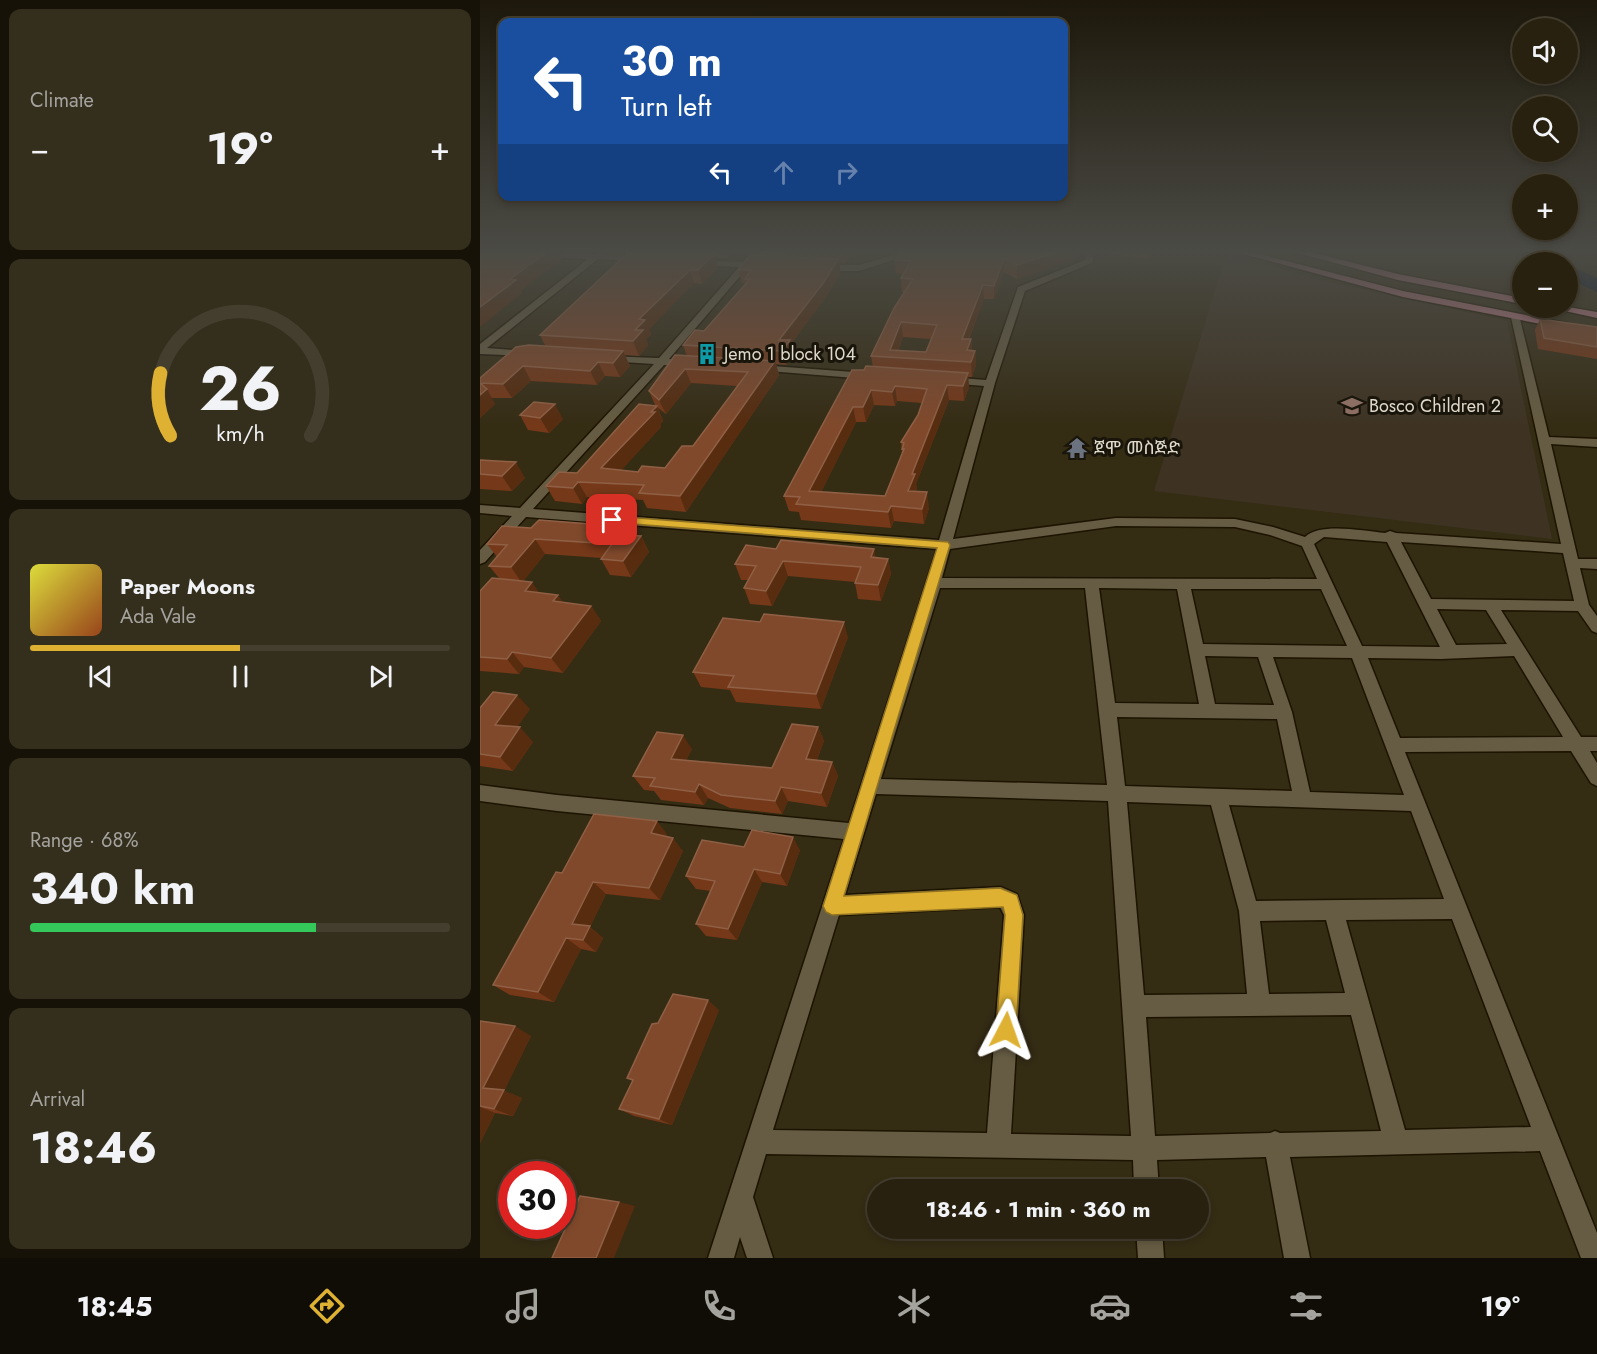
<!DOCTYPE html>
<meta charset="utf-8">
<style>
body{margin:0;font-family:Jost,"Noto Sans Ethiopic",sans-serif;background:#342e1d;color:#f1f3f6;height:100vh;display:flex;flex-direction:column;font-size:22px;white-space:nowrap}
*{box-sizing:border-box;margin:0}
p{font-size:20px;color:#a5a39e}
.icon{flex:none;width:33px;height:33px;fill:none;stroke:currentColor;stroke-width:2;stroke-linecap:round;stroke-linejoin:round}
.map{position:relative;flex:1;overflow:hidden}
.side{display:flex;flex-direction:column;gap:9px;padding:9px;background:#161208;width:480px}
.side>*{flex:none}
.banner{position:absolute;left:18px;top:18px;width:570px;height:183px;border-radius:12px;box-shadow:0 3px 9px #0003,0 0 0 2px #443e2f;background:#1a4fa0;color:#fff;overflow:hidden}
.controls{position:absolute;left:1032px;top:18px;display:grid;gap:12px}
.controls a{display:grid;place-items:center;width:66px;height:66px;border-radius:50%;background:#28210f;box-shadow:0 3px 9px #0003,0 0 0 2px #443e2f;font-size:30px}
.speed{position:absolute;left:18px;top:1161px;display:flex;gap:12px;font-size:30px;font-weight:700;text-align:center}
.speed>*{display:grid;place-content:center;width:78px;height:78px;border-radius:50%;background:#28210f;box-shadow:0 3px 9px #0003,0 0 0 2px #443e2f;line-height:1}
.speed .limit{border:9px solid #d22;background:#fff;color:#111}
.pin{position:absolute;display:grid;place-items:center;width:51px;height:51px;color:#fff;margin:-26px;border-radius:12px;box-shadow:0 3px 9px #0006}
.me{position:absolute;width:66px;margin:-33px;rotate:4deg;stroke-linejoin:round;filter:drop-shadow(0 0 4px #0008)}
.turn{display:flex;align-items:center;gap:21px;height:126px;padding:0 24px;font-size:27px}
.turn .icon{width:78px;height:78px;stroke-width:2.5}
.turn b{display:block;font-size:42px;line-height:51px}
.lanes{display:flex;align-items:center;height:57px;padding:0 24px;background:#0003;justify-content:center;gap:30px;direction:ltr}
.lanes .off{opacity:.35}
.big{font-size:45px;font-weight:700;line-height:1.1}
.side .widget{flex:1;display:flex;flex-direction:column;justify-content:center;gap:9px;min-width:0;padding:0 21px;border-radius:12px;background:#342e1d}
.side .dial{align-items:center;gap:0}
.dial svg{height:156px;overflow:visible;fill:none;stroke:#443e2f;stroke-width:7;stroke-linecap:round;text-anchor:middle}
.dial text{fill:#f1f3f6;stroke:none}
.song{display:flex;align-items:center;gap:18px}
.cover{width:72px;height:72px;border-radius:9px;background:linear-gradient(135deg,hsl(60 70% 55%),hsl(20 70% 35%))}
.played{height:6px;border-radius:3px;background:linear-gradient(90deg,#deb133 50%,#443e2f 50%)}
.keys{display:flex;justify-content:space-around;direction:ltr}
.heat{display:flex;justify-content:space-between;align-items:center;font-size:33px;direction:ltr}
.charge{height:9px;border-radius:4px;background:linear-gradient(90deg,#34c759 68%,#443e2f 0)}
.trip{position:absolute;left:387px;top:1179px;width:342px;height:60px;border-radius:30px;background:#28210f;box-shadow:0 3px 9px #0003,0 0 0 2px #443e2f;font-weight:700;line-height:60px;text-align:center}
.dock{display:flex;height:96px;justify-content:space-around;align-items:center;background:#100d06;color:#a5a39e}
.dock .icon{width:42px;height:42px}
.dock .on{color:#deb133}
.dock b{font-size:27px;color:#f1f3f6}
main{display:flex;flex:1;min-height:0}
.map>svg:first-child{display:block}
.education{fill:#3e3323}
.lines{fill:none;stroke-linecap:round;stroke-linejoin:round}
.river{fill:#011631;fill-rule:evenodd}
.street-casing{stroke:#1d1400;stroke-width:3}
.primary-casing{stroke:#1d1400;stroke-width:3}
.street{fill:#665c43;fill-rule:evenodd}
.primary{fill:#bf7c8a;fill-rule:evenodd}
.wall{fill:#753819;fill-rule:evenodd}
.shaded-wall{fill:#572c0f}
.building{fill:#80492c;stroke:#8f6045;stroke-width:1.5;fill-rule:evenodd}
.route{fill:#deb133;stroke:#907321;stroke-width:1.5}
.labels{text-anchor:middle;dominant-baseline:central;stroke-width:6;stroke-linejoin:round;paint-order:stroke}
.far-poi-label{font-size:18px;fill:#dfd9cb;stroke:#19150b;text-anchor:start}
</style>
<main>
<section class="side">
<div class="widget"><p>Climate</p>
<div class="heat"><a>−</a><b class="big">19°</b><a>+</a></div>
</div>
<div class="widget dial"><svg viewBox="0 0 100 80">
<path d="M14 69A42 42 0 1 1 86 69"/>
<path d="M14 69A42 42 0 0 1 9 37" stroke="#deb133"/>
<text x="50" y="56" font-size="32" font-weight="700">26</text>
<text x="50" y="72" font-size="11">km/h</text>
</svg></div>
<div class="widget">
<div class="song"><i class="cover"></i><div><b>Paper Moons</b><p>Ada Vale</p></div></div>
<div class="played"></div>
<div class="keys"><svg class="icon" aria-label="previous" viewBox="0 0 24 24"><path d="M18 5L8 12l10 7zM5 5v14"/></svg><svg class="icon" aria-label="pause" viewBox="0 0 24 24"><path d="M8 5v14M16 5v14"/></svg><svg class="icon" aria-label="next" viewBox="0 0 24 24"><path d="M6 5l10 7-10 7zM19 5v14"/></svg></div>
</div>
<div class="widget"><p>Range · 68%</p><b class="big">340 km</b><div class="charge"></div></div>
<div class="widget"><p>Arrival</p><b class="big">18:46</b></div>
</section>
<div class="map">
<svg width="1117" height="1258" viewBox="0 0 1117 1258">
<rect width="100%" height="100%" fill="#352c14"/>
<path class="education" d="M746,254l99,27 182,40 45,218 -398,-48z"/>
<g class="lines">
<g class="river">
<path d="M1033,250c15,0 36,-2 46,12h-25z"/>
<path d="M1088,265l29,13v14l-29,-13z"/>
</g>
<defs>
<g id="street">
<path d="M273,250h9l-10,12 13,1v4h-17l-79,92 23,2v4h-28l-131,144 406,31 45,-154 -36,-3 -5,-3 5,-3 38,3 32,-93 67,-27 1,-3 -8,-7h10l6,6 -2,7 -67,28 -30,92 -42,156 163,-21 119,1 38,8 32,10c15,-15 59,-6 80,-4l5,-2 6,2 165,11 -50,-227 8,-2 30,122 48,2v8l-46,-3 27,115h19v10l-17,-1 9,37 8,11v17l-5,-2 -14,-20 -77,-1 80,127h16v14h-7l7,12v23l-6,-3 -20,-32 -166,1 192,481v25h-16l-41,-107 -250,6 20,101h-26l-18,-101 -109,3 2,30h-25l-1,-30 -367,-6 -13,43 20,61h-26l-7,-21 -6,21h-26l136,-419 -287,-28 -77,-10v-16l77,10 292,28 88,-274 -411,-32 -41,45 -5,2v-14l32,-34 -32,-3v-8l40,3 134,-144 -47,-3 -4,-1v-4l56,2 80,-91 -43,-2 -3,-1v-4l50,2zM636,526l119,1 35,8 32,11 15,33 -375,-1 8,-29zM844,537l63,5 53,105 -78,-1 -48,-102zM921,542l162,11 11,48 -143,-2zM460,588h145l22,197 -226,-6zM619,588l78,1 22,115 -84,-1zM711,589h130l26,57 -144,-2zM957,609l49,1 21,34 -51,1zM725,656l53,1 16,48 -59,-1zM1034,656l49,81 -163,1 -32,-80 73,1zM793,657l79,1 52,137 -94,-3 -18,-80zM637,717l160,2 15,72 -167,-5zM396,794l232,7 23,335 -120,-2 13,-219 -7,-21 -16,-7 -156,8zM647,802l84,3 28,106 8,83 -103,1zM749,805l182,6 33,88 -188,2zM520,907l4,8 -17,218 -214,-3 66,-215zM972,919l79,208 -126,3 -59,-210zM846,920l19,73 -76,1 -9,-73zM871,1015l30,116 -101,2 -5,-2 -5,2 -115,3 -9,-119z"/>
<path d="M431,250h14l-66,21h-37l-4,-3 4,-3h37z"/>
<path d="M119,251l4,4 39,1 4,3 -4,3 -44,-3 -111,89 42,3 4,1v4l-53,-2v-10l108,-85 -45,-2 -4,-3 1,-2 54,2z"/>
<path d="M279,365l108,8 5,3 -5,3 -112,-9v-4z"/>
<path d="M656,1228h26l2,30h-26z"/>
</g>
<g id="primary">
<path d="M749,250h15l159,41 194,38v6l-194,-38z"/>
<path d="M807,250h15l96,24 124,24v6l-124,-24z"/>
<path d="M1088,307l29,5v6l-46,-10z"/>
</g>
</defs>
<use href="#street" class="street-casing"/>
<use href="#primary" class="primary-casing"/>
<use href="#street" class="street"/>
<use href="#primary" class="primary"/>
</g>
<g class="wall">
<path d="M166,250h88l-7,8 -12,-1 3,10 -16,17 -8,-1 -45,46 2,5 -5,5 2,6 -9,11 -14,-1 5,11 -10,11 -15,-1 -8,9 -66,-4 -19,17h-21l4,6 -15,14v-40l66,-31 -6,-12z"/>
<path d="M279,250h95l-8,14 -7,-1 2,9 -14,23 -36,49 2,11 -7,10 -10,-1 3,11 -93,137 -39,-4 -4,-8 -56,-3 -5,7 -27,-3 -9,-15 31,-13 78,-68 -6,-14 38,-35 -4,-11 21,-14 42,-48h-4l-4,-13 22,-14zM211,383l46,3 -44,60 -28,22 -27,4 -17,-2 40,-43 -1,-3 3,-3 -5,-13 8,6z"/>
<path d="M422,250l176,8 -61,21 -13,-7 -10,27h-10l-15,40h2l1,12h3l1,14 -4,12h-4l1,10 -5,14 -15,-1 -33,84 1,5 -1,2 13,17 -5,16 -30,-3 -3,7 -90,-8 -2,-8 -10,-1 -5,-15 80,-126 9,-3 -2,-11 33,-64h-2l-1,-14 2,-4 -7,-1 -1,-13zM423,337l28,2 -5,13 -28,-1zM417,401l25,2 -4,12 -17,27 1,12 -17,42 -64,-4 35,-70h10l8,-17 21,1z"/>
<path d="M629,250h44l-5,9 -39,-5z"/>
<path d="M1060,319l57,8v32l-59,-10 -3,-19z"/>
<path d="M40,415l43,4 -14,14 -21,-3z"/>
<path d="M0,460l45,18 -13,13 -32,-2z"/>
<path d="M150,527l5,9h6l8,16 -18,25 -21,-2 -9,-16 1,-1 -57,-4 -22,27 16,12 24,9 28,4 10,15 -38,52 -39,-6 -5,7 -39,-3v-80l19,-13 -10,-12 8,-9 -10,-13z"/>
<path d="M296,549l112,10 3,15 -10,27 -23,-2 -3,-16v-1l-67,-6 -16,30 -22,-2 -6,-16 4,-8h-7l-6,-16z"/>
<path d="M368,637l-27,72 -85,-7 -6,-12 -29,-3 -8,-15z"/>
<path d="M0,708l50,1 -13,18 16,15 -20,29 -33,-5z"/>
<path d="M338,727l6,14 -7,19 15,2 6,14 -11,31 -39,-6 -6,13 -52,-6 -22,-10 -4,7 -43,-5 -7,-9 -10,-1 -11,-14 59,-27 -6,11 86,8z"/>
<path d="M187,834l-1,2 17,15 -23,49 -54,-6 -16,33 13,11 -7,14 -15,-3 -27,53 -44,-7 -17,-10 69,-112z"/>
<path d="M264,847l56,3 -13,36 -25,-4 -25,58 -31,-4 -10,-12 15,-33 -15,-2 -10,-13z"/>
<path d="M239,1010l-47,115 -38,-9 -15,-7 14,-28 -6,-3 31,-55z"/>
<path d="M0,1021l51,15 -27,55 18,7 -9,18 -18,-3 -15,30z"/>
</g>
<g class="shaded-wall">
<path d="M70,250h9l4,8 -42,32 1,3 -42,34v-20l30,-28z"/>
<path d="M245,250h9l-7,8z"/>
<path d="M374,250l-8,14 -3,-13z"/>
<path d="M583,250h15v8l-61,21v-14z"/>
<path d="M669,250h4l-5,9z"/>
<path d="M234,254l4,13 -16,17 -4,-14z"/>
<path d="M524,258v14l-10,27v-13z"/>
<path d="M358,259l3,13 -14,23 -36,49 2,11 -7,10 -7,-25z"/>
<path d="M210,270l4,13 -45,46 2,5 -5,5 2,6 -9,11 -6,-15 2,-11 4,-11z"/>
<path d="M503,285l1,14 -21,54 -1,-14z"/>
<path d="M421,322l2,15 -8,20 -5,-7z"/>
<path d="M491,339l1,15 -5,-4z"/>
<path d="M143,351l7,15 -10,11 -7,-14z"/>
<path d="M495,351l1,14 -4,12 -1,-15z"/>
<path d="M295,361l4,14 -93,137 -6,-16z"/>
<path d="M118,362l7,14 -8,9 -7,-14z"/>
<path d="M43,366l8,15 -19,17 -9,-14z"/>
<path d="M205,369l6,14 -25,31 -7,-14z"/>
<path d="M488,373l1,14 -5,14 -1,-15z"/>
<path d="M467,385l2,15 -33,84 1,5 -7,17 -2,-15 4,-17z"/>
<path d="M415,386l2,15 -2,5 -3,-14z"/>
<path d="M7,389l8,15 -15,14v-23z"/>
<path d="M391,390l3,15 -8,17 -3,-15z"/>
<path d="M75,404l8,15 -14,14 -9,-15z"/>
<path d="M177,406l6,15 -3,3 1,3 -52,57 -8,-16z"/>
<path d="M373,407l3,15 -42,84 -5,-15z"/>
<path d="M36,462l9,16 -13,13 -10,-15z"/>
<path d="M98,482l9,15 -5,7 -9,-16z"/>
<path d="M447,492l2,16 -5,16 -2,-15z"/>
<path d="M411,506l3,15 -3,7 -3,-16z"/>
<path d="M150,527l7,14 4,-5 8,16 -18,25 -8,-16 2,-26z"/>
<path d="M55,539l10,15 -23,29 -11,-16z"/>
<path d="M394,549l3,15 -6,-7z"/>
<path d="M408,559l3,15 -10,27 -3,-16z"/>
<path d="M303,561l5,15 -16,30 -6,-15z"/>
<path d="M52,582l11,16 -18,-7z"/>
<path d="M78,595l10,15 -15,-9z"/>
<path d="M111,606l10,15 -38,52 -12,-15z"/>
<path d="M364,622l4,15 -27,72 -5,-15z"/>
<path d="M32,652l12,15 -5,7 -12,-15z"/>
<path d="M37,695l13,14 -21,30 -14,-14z"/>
<path d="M40,727l13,15 -20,29 -13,-14z"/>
<path d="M338,727l6,14 -12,32 -6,-14z"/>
<path d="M203,735l9,14 -12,24 -9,-14z"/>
<path d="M352,762l6,14 -11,31 -6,-14z"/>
<path d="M219,784l9,14 -4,7 -9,-13z"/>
<path d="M301,787l7,14 -6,13 -7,-13z"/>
<path d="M177,821l10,13 -6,12 -10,-13z"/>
<path d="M313,837l7,13 -13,36 -7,-12z"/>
<path d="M193,838l10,13 -23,49 -11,-12z"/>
<path d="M274,869l8,13 -25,58 -9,-11z"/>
<path d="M113,882l13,12 -16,33 13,11 -7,14 -13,-12 -11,-16z"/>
<path d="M86,938l15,11 -27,53 -16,-10z"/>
<path d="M228,1000l11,10 -47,115 -13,-6z"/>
<path d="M35,1026l16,10 -27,55 18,7 -9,18 -19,-7 -11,-21z"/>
<path d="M0,1107l15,6 -15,30z"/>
<path d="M139,1202l16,4 -21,52h-18z"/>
</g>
<g class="building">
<path d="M0,250h70l-40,29 6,1 -36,27z"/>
<path d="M151,250l83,4 -16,16h-8l-51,49 6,1 -10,10h8l-10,11 -93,-6z"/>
<path d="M422,250h161l-46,15 -13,-7 -10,28 -11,-1 -21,54h9l-4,11 8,1 -4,11 -100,-6 23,-48 19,-29 -12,-1 10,-17 -16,-1zM421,322l36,3 -11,27 -36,-2z"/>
<path d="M271,255l87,4 -14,23 -45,58h11l-8,11 -99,-6 12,-15 9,1 46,-52h-5l6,-9h-13z"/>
<path d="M1060,319l57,8v20l-53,-9z"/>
<path d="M49,345l94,6 -10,12 -15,-1 -8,9 -67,-5 -20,18 -23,-1 7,6 -7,6v-17l36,-31z"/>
<path d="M195,355l100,6 -95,135 -41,-3 5,-8 -66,-3 -5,6 -27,-2 13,-14 18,1 62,-69 18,2 -6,6h4l-54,56 37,4 4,-6 23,2 17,-22h11l55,-74 -63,-3 -26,31 -10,-9z"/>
<path d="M386,366l102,7 -5,13 -16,-1 -35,89h3l-7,17 19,1 -5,17 -31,-3 -3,6 -92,-8 4,-7 -16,-1 68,-126h12zM415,386l32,3 -9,26 -17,27 3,1 -2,6h2l-19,47 -76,-5 44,-84h10l8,-17 21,2z"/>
<path d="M54,402l21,2 -15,14 -20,-3z"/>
<path d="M0,460l36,2 -14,14 -22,-2z"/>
<path d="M59,520l91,7 -5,8 16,1 -18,25 -22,-2 11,-15 -77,-5 -24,28 -22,-1 18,-21 -20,-1 15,-18 29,2z"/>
<path d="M301,540l93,9 -3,8 17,2 -10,26 -23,-2 6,-16 -78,-6 -17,30 -22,-3 12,-22 -21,-2 11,-19 30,4z"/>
<path d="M12,578l40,4 -7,9 33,4 -5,6 38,5 -40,52 -39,-6 -5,7 -27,-2v-66z"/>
<path d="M284,614l80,8 -28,72 -88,-7 6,-11 -41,-4 30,-54 37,4z"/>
<path d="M13,692l24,3 -22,30 25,2 -20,30 -20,-3v-46z"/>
<path d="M312,724l26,3 -12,32 26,3 -11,31 -40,-6 -6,14 -54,-6 -22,-11 -4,8 -45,-6 5,-8 -22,-2 24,-44 26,3 -12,24 101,9z"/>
<path d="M114,814l63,7 -6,12 22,5 -24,50 -56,-6 -21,42 18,2 -7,14 -17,-2 -28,54 -45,-7 63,-113 6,1z"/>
<path d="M272,830l41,7 -13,37 -26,-5 -26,60 -32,-5 19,-43 -29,-5 16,-36 42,7z"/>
<path d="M193,994l35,6 -49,119 -40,-10 14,-29 -6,-2 25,-54 6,-1z"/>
<path d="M0,1021l35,5 -32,62 21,2 -10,19 -14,-3z"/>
<path d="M100,1196l39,6 -23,56h-44z"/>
</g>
<linearGradient id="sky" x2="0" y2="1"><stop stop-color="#1d180b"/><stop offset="0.59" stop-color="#4b4b45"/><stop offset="1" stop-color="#4b4b45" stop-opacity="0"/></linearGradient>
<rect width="1117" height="426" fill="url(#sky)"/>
<path class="route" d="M132,516l336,26 2,3 -106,351 156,-8 17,7 6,20 -7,115 -3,7 -7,3 -7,-3 -3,-7 9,-115 -2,-8 -171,8 -6,-3 -3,-6 114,-358 -329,-26v-5z"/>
<defs>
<symbol id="building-bare" viewBox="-9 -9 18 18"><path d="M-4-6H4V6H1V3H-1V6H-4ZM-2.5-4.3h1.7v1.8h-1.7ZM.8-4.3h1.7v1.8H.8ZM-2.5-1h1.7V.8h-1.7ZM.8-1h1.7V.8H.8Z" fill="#0f9aa8" stroke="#19150b" stroke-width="2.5" paint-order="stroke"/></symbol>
<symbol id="school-bare" viewBox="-9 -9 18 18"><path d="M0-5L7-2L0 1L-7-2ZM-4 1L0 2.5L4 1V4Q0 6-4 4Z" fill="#8d6e63" stroke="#19150b" stroke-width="2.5" paint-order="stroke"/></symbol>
<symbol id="temple-bare" viewBox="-9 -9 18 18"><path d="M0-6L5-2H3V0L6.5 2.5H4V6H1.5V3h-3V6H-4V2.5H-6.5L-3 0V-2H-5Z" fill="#6b7280" stroke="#19150b" stroke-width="2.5" paint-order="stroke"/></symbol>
</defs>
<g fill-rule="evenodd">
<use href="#building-bare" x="212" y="339" width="30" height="30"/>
<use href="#school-bare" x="857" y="391" width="30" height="30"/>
<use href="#temple-bare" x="582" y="433" width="30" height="30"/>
</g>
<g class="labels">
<g class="far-poi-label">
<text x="244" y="354">Jemo 1 block 104</text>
<text x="889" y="406">Bosco Children 2</text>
<text x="614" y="448">ጀሞ መስጅድ</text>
</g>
</g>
</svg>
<div class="controls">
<a><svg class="icon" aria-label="sound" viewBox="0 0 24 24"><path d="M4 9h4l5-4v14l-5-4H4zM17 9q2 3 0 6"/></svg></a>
<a><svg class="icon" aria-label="search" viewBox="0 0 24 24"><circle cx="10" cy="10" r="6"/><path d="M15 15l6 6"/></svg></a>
<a>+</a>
<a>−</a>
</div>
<div class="speed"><div class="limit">30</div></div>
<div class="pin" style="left:132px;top:520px;background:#d93025"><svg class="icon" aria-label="arrive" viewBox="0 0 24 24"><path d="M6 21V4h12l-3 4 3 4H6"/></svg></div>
<svg class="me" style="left:526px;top:1030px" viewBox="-20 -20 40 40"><path d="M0-17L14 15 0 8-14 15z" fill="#deb133" stroke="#fff" stroke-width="4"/></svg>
<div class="trip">18:46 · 1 min · 360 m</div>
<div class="banner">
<div class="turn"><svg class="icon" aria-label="left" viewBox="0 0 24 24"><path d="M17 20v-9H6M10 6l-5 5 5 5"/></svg><div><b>30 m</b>Turn left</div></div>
<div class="lanes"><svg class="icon" aria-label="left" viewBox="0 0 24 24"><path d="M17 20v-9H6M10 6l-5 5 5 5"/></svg><svg class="icon off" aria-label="ahead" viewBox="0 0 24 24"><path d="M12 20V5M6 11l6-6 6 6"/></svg><svg class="icon off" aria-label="right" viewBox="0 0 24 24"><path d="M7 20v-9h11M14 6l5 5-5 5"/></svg></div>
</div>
</div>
</main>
<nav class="dock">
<b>18:45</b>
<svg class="icon on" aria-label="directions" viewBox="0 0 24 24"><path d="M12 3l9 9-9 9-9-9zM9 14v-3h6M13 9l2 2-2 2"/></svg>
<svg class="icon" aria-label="music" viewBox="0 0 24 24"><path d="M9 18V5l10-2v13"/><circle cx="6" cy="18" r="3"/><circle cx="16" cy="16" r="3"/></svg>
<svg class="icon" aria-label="phone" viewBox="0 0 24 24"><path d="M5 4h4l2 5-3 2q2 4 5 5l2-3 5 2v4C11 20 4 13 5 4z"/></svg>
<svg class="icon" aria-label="climate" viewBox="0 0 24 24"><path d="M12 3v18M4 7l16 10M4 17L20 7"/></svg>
<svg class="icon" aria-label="car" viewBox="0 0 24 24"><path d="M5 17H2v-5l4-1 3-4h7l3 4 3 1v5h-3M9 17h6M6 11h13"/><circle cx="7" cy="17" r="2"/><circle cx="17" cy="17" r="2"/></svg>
<svg class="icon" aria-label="filters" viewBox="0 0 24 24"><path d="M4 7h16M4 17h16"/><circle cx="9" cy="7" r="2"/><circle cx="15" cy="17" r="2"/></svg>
<b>19°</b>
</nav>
